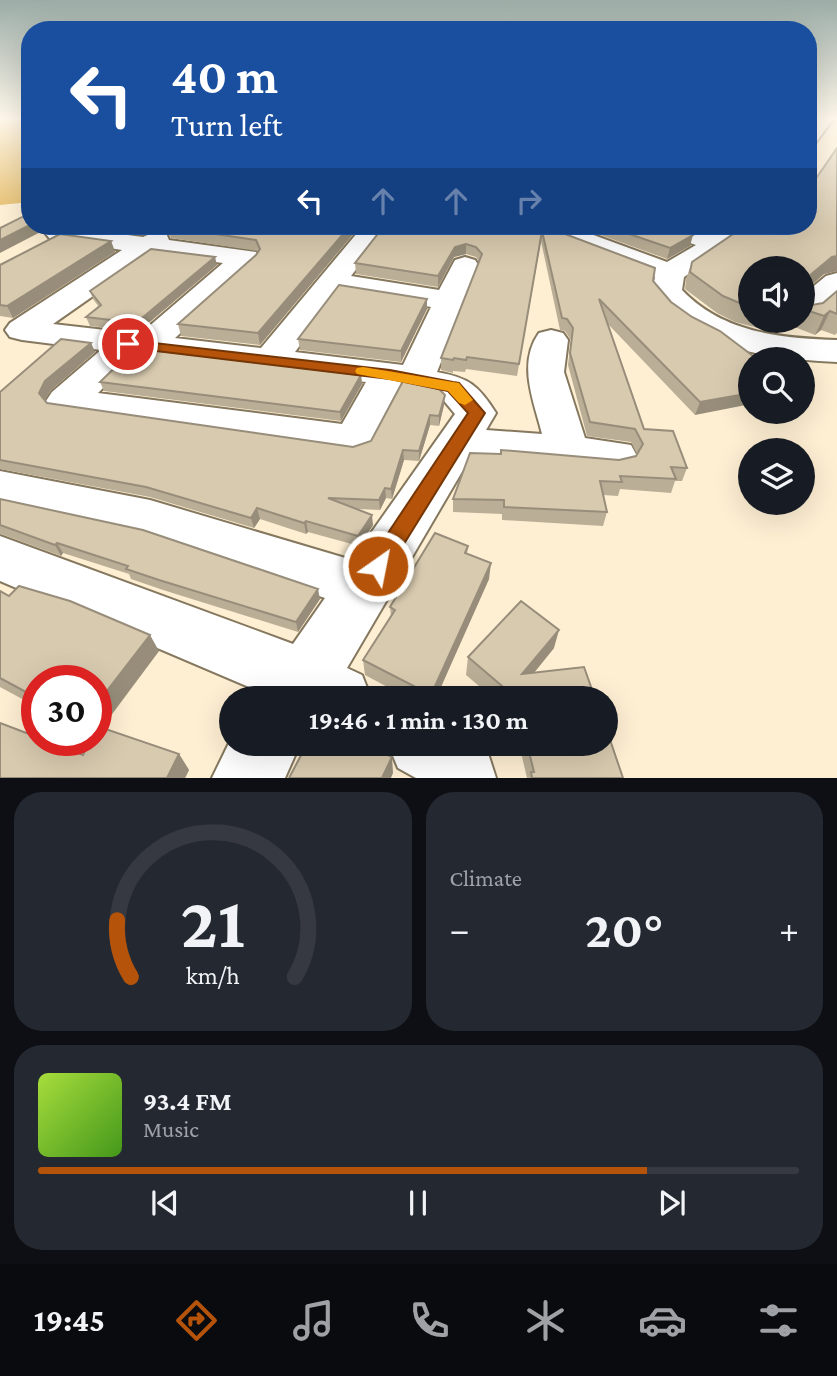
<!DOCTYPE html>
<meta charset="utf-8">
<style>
body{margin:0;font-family:"Crimson Pro",serif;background:#242831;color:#f1f3f6;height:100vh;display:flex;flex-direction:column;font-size:26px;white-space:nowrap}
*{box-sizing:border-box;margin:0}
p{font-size:23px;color:#9ea1a6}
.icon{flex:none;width:38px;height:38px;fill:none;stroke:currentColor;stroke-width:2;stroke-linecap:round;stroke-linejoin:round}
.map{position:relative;height:778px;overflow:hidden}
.side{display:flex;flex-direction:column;gap:14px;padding:14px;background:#0d0f14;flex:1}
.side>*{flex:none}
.guide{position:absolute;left:21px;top:21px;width:796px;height:214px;border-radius:28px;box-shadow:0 7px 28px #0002;background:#1a4fa0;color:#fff;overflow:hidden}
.fabs{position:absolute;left:738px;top:256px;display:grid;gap:14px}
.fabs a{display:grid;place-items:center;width:77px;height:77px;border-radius:50%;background:#171b24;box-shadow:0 7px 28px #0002;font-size:35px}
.speed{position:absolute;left:21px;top:665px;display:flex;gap:14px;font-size:35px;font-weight:700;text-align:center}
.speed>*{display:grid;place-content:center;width:91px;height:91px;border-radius:50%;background:#171b24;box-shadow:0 7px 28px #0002;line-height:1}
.speed .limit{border:10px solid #d22;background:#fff;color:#111}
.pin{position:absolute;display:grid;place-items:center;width:60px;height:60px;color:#fff;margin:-30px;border:4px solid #fff;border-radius:50%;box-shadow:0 2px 7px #0007}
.me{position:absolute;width:77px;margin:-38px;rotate:33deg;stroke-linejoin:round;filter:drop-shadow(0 0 5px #0008)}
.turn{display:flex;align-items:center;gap:24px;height:147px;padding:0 35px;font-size:32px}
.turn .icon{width:91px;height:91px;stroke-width:2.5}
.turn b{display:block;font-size:49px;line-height:60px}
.lanes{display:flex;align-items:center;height:66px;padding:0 35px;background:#0003;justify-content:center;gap:35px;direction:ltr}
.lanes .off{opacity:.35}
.big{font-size:52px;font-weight:700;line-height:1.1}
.side .tile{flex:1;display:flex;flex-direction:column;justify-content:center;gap:10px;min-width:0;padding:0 24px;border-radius:28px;background:#242831}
.side .dial{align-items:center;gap:0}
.dial svg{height:182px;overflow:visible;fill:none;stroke:#363941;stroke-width:7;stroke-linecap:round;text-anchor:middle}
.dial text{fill:#f1f3f6;stroke:none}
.song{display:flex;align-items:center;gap:21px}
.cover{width:84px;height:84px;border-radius:10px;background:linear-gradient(135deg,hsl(80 70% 55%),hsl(100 70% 35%))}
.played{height:7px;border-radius:4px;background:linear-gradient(90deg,#b45309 80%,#363941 80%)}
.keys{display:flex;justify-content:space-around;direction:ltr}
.heat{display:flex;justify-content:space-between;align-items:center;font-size:38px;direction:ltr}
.side .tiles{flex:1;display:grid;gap:14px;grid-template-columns:1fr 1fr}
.tile:last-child{grid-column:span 2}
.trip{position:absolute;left:219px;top:686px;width:399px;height:70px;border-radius:35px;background:#171b24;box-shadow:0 7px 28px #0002;font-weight:700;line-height:70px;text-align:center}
.tabs{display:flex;height:112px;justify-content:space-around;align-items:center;background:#090b0e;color:#9ea1a6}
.tabs .icon{width:49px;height:49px}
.tabs .active{color:#b45309}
.tabs b{font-size:32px;color:#f1f3f6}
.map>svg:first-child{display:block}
.forest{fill:#e5b95e}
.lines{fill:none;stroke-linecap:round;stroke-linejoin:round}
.minor-casing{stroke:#85785f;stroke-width:4}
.minor{fill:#fff;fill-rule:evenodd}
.wall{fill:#baae96}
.shaded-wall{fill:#978d7a}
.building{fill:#d8caaf;stroke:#978d7a;stroke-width:2}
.route{fill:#b45309;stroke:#753606;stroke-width:2}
.slow{fill:#f59e0b}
</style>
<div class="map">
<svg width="837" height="778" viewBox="0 0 837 778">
<rect width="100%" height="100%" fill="#feefd3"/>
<path class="forest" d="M0,119h30v83l-30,3z"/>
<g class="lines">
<defs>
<g id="minor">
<path d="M816,119h17l-19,26 -6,1v-17z"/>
<path d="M59,226l84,11 14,-6 9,2 3,7 87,12 4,6 -4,6 -81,74 86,10 102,-122h26l-38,50 88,14 16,-30 10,-3 10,3 4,6 -42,106c32,6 41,13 59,41l-10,17 56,4c-8,-33 -25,-70 -3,-101l12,-3 12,3 5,7 -4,32 21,66 46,7 6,11 -6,11 -16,4 -145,-13 -123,210 15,7 9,23h-110l2,-5 -263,-112v-45l293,108 32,-46 -177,-60 -148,-33v-34l150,29 202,60 103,-146 -15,-18 -38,-8 -33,62 -15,5 -302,-45 -6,-9 6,-9 49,-42 -79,-10 -12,-3 -5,-7 5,-7 112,-73 -72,-11 -4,-5 4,-5zM153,254l70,9 -83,71 -87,-10zM339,292l92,15 -28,58 -108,-13zM137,354l9,3 220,25 -24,42 -244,-31z"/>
<path d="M533,226h36l98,36 29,-17 -42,-14 -3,-5h38l25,7 13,-7h29l-3,5 -69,46 -2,13c41,43 98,48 155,50v22c-66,-3 -144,-11 -185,-71l3,-14 -118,-46z"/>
<path d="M837,273v25l-23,20 -11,3 -2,-1 2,-25 23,-19z"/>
<path d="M231,739v5h69l-15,34h-73z"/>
<path d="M388,744h97l11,34h-80l-18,-10z"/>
</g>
</defs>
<use href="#minor" class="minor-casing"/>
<use href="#minor" class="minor"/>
</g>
<g class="wall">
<path d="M837,148v123l-13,3 -16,15 -1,14 5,2 11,-2 14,-12v42l-2,2 -14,-5 -6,5 -38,-15h26v-52h-52v52h26l-11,10 -31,-8 -18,-9 -32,-24 1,-10 6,-17 116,-36z"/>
<path d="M88,226h272l-100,119 -79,-9 -3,-12 78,-69 2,-4 -87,-13 -4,-8 -9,-2 -15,6 -55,-7z"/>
<path d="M544,226l109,55 18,21 21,15 65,42 -62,56 -89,-93 38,107 43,39 -5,13h-7l-4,12 -51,-4 -2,7 -15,-1 4,17 -4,14 -101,-6v-6l-49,-2v-13l47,-45 1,-4 118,10 17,-4 1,-2 -6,-12 -44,-6 -19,-71 3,-25 -6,-9 -5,-1 -19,-89 -24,135 -51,-7 -1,3 -12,-1v2l-12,-3v-12l38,-96 -3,-5 -10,-3 -12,3 -16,30 -82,-13 -1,-11z"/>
<path d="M576,226h88l26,20 -23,13z"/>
<path d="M111,241l4,11 -102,66 -13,-2v-51z"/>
<path d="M217,265l-78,66 -49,-5 -4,-9 13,-10 -6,-8 -3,-8z"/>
<path d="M427,299v10l-26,53 -101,-12 -2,-11z"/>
<path d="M91,343l4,9 -45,39 -5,9 2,3 306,44 18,-6 73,-36 -5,21 -9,-1 -11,36 -15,-1 -12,39 -6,-1 -6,12 -23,-1 16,16 -14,21 -51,-14 -2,2 -46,-15 -6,9 -104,-31 -150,-28v-77z"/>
<path d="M361,375l1,9 -21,37 -237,-30 -4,-9z"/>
<path d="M0,499l320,100 -22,33 -135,-42 -32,-11 -2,-5 -66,-21 -2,3 -60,-22 -1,1z"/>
<path d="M468,546l-1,8 22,25 -53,119h-28l-43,-23 -2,-15 28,-44 -1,-9z"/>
<path d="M0,591l9,5 150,55 -57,77 77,26 10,16 -4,8h-185l83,-23 13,-15v-59h-59v26l-37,-20z"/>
<path d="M554,648l-20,25 61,25h-102l-27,-23 2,-18z"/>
<path d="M519,744h87l17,34h-96z"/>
</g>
<g class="shaded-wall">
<path d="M30,225v1h22l-52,27v-13z"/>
<path d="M140,226h17l1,2 -15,6z"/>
<path d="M350,226h10l-100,119 -2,-12z"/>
<path d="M693,235l-3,11 -23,13 3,-11z"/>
<path d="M111,241l4,11 -102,66 -6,-12z"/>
<path d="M466,244v10l-12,3 -16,30v-11l17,-29z"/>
<path d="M837,256v15l-13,3 -21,18 5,-15 24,-20z"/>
<path d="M215,257l2,8 -78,66 -3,-8z"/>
<path d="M427,299v10l-26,53v-11z"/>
<path d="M830,311l-9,19 -6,5 9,-19z"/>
<path d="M771,320h6l-11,10z"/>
<path d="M91,343l4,9 -45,39 -6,11 -5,-9 6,-12z"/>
<path d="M361,375l1,9 -21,37 -1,-9z"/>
<path d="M751,393v11l-56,11 5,-13z"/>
<path d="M445,395l-1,10 -5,21v-10z"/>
<path d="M430,415v10l-11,36v-10z"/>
<path d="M403,450l1,10 -12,39 -1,-10z"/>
<path d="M385,488l1,10 -6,12 -1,-10z"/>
<path d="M257,508l3,11 -6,9 -3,-10z"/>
<path d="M372,515l1,10 -14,21 -1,-10z"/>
<path d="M306,521l2,11 -2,2 -2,-11z"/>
<path d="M57,543l6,10 -2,3 -6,-11z"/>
<path d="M491,563l-2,16 -53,119h-5v-3z"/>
<path d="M318,589l2,10 -22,33 -2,-10z"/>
<path d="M559,630l-5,18 -35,43 3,-17z"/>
<path d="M150,635l9,16 -63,84v-30z"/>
<path d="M179,754l10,16 -4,8h-18z"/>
<path d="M392,757l1,16 -2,5h-9z"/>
</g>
<g class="building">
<path d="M837,148v108l-5,1 -24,20 -1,26 5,2 11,-2 14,-12v23l-7,-3 -6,5 -21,-7v-41h-52v38l-9,-2 -19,-8 -33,-24 2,-10 53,-36h63v-36z"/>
<path d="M30,213v12l-30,15v-12z"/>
<path d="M167,226h183l-92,107 -80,-9 78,-69 4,-6 -4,-9 -88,-13z"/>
<path d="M384,226h160l111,42 -2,13 18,21 21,15 28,14 37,28h-6v34l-51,9 -101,-103 45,130 29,2 14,37 -16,-1 5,12 -56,-3 2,6 -22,-1 7,31 -103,-5v-7l-51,-1 17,-46 31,1v-4l118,10 17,-4 7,-12 -8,-15 -45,-7 -20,-69 3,-25 -6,-9 -5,-1 -20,-87 -23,133 -52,-7 -1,3 -12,-2 -1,2 -12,-2 41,-104 -6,-7 -10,-3 -11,3 -17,29 -83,-13z"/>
<path d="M606,226h58l3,1 -3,2 7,-1 22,7 -23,13z"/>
<path d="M60,234l51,7 -104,65 -7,-1v-40z"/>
<path d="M151,249l64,8 -79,66 -50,-6 15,-12 -11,-14z"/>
<path d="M339,285l88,14 -26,52 -103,-12z"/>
<path d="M61,339l30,4 -46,38 -6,12 8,10 306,44 18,-6 32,-60 36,8 6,6 -6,21 -9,-1 -11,36 -16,-1 -12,39 -6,-1 -6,12 -51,-2 44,17 -14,21 -52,-15 -2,2 -47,-15 -6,10 -105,-31 -146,-27v-68z"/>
<path d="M135,348l226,27 -21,37 -240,-30z"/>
<path d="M0,499l143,31 175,59 -22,33 -137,-42 -33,-11 2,-3 -71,-23 -2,2 -55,-20z"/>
<path d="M435,533l33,13 -3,7 26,10 -60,132 -68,-35 32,-50 -5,-3z"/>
<path d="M19,586l51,15 80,34 -54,70v-24h-59v17l-37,-20v-87l9,5z"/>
<path d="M521,601l38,29 -37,44 62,-7 11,31h-79l-48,-41z"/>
<path d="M0,723l37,14v3h8l38,15 7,-15h6l1,-14 82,28 -12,24h-167z"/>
<path d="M606,728l17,50h-91l-1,-6h3l-7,-28h79z"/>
<path d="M307,744h58l27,13 -10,21h-93z"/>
</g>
<linearGradient id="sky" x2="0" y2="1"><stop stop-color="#9baca6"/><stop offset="0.52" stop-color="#fff8eb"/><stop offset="1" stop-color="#fff8eb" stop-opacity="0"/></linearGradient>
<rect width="837" height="228" fill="url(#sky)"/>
<path class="route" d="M128,340l262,30 63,12 6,1 26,30 -99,160 -8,2 -8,-2 -3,-7 3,-6 98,-147 -20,-22 -58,-12 -267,-32 -2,-3 2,-3z"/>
<path class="slow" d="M363,367l96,16 14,17 -8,5 -6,-2 -11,-12 -91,-17 -2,-3 2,-3z"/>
</svg>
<div class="fabs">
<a><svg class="icon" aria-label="sound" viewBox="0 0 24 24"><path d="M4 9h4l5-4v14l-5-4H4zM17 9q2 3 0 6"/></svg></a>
<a><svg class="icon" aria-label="search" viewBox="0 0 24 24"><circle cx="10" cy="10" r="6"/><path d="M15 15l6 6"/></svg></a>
<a><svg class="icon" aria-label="layers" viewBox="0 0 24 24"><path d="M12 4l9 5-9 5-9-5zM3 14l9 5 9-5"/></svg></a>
</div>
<div class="speed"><div class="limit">30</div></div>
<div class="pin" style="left:128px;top:344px;background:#d93025"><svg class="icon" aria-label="arrive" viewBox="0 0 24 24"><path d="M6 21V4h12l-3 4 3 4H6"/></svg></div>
<svg class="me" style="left:378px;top:566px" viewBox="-20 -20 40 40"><circle r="17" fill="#b45309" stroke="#fff" stroke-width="3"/><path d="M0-11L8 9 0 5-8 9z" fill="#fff"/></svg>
<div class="trip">19:46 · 1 min · 130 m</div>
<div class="guide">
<div class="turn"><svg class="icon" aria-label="left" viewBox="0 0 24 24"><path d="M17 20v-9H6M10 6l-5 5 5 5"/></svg><div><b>40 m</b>Turn left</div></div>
<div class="lanes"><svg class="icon" aria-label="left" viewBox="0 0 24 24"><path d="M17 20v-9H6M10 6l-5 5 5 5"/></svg><svg class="icon off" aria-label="ahead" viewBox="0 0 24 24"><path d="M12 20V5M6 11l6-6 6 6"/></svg><svg class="icon off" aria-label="ahead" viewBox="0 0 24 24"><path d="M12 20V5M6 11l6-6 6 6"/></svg><svg class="icon off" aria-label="right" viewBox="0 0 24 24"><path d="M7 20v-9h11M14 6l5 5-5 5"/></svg></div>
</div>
</div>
<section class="side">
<div class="tiles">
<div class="tile dial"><svg viewBox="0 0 100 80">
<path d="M14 69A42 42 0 1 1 86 69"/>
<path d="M14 69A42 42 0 0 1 8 44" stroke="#b45309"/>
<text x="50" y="56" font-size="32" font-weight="700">21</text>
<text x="50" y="72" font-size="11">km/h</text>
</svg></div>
<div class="tile"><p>Climate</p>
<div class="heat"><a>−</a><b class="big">20°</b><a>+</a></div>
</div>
<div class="tile">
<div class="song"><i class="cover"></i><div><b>93.4 FM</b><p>Music</p></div></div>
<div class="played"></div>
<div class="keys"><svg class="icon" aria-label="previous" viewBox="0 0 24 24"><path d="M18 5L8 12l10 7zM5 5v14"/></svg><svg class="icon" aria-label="pause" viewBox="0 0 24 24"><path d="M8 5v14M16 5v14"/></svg><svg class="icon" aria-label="next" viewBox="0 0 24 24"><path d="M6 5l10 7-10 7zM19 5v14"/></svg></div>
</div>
</div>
</section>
<nav class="tabs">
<b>19:45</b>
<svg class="icon active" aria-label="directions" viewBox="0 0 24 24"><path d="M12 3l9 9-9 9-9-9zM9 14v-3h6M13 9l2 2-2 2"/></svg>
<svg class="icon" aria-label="music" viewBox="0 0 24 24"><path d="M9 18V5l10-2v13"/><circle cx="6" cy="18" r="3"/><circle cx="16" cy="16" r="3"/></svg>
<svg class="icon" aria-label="phone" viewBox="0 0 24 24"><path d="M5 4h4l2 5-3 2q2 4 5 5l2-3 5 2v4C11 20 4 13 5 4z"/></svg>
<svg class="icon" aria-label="climate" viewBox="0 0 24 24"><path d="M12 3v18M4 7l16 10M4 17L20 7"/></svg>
<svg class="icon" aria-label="car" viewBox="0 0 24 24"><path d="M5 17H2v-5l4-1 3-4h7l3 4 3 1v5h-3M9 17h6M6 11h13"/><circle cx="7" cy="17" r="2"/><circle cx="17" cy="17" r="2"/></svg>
<svg class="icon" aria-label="filters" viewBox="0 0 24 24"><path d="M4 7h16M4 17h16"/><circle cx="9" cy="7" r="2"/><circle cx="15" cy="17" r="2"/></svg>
</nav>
